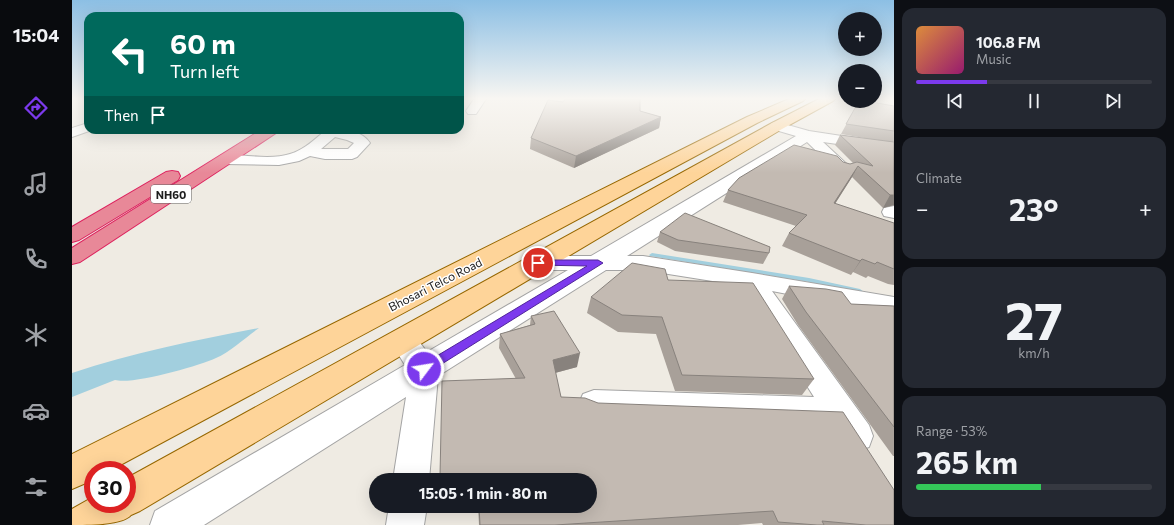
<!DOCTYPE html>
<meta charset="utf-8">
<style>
body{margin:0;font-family:Commissioner,sans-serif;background:#242831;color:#f1f3f6;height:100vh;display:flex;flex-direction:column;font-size:15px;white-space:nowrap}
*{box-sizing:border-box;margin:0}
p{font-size:13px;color:#9ea1a6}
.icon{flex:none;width:22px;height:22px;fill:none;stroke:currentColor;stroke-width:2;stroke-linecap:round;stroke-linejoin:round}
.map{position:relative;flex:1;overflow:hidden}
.sheet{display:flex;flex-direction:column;gap:8px;padding:8px;background:#0d0f14;width:280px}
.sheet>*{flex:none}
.top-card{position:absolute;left:12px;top:12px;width:380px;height:122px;border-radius:12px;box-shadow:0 4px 16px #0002;background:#00695c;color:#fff;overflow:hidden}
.fabs{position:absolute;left:766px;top:12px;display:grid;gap:8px}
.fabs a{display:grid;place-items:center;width:44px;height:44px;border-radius:50%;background:#171b24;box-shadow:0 4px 16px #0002;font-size:20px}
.speed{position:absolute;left:12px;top:461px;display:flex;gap:8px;font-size:20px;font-weight:700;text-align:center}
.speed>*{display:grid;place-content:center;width:52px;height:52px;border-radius:50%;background:#171b24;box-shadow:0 4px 16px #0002;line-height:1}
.speed .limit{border:6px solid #d22;background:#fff;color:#111}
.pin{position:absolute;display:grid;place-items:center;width:34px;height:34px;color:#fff;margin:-17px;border:2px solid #fff;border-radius:50%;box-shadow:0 1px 4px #0007}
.me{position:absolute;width:44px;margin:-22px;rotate:59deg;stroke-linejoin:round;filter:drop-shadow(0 0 3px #0008)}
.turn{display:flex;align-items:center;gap:14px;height:84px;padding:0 20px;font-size:18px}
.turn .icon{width:52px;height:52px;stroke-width:2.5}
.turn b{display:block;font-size:28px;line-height:34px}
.then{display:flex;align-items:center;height:38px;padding:0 20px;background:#0003;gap:8px;font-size:15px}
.big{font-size:30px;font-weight:700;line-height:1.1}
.sheet .card{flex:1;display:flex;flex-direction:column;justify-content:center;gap:6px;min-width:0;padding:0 14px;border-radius:12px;background:#242831}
.sheet .dial{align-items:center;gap:0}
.dial b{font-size:52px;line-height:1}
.song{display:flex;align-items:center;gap:12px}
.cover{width:48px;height:48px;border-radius:6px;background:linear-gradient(135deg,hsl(30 70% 55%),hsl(320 70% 35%))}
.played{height:4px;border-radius:2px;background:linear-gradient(90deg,#7c3aed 30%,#363941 30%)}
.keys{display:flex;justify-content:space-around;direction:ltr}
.heat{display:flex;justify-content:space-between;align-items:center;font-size:22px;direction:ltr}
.charge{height:6px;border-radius:3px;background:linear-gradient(90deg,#34c759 53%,#363941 0)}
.trip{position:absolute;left:297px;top:473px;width:228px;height:40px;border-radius:20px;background:#171b24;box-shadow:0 4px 16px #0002;font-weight:700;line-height:40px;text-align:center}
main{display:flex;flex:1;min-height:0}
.dock{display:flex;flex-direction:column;width:72px;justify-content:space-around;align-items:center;background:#090b0e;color:#9ea1a6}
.dock .icon{width:28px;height:28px}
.dock .current{color:#7c3aed}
.dock b{font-size:18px;color:#f1f3f6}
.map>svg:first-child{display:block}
.water{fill:#a2cfde}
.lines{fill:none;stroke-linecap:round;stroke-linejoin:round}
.stream{fill:#a2cfde;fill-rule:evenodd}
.minor-casing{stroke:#a4a4a4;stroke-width:2}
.major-casing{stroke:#966700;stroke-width:2}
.highway-casing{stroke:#dd205d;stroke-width:2}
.minor{fill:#fff;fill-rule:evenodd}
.major{fill:#fed499;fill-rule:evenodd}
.highway{fill:#e88898;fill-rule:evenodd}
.wall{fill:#a8a099}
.shaded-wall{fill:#88827d}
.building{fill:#c3bab2;stroke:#88827d}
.route{fill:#7c3aed;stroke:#51269a}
.labels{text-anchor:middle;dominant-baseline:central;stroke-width:3;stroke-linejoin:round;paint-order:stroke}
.shield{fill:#fff;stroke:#616161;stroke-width:1}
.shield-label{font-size:11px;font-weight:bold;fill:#1d1d1d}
.street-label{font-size:12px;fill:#1d1d1d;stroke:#fff}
</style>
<main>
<nav class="dock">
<b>15:04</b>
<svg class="icon current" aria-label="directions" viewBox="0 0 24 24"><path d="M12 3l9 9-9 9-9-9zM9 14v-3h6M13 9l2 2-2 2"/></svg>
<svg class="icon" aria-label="music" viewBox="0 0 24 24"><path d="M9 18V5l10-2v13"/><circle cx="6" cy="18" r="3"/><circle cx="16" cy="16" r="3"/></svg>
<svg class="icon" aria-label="phone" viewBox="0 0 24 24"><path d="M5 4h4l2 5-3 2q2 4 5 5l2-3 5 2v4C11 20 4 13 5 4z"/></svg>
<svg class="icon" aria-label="climate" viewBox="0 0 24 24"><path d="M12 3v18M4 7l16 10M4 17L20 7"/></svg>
<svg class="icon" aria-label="car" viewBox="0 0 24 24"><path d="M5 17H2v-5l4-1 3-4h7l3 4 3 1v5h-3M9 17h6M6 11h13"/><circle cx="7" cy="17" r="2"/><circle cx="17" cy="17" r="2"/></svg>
<svg class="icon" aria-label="filters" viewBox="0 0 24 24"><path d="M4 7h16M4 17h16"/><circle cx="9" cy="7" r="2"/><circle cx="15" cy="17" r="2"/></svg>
</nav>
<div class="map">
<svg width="822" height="525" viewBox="0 0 822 525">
<rect width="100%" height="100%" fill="#efebe3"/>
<path class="water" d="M187,328c-13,9 -29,24 -43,30 -17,8 -84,27 -101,22l-43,17v-24c61,-20 124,-33 187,-45z"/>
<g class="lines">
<path class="stream" d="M580,253l157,25 51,11 4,3 -4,3 -51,-13 -159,-26 -1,-1z"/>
<defs>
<g id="minor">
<path d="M402,99h12l-10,15h-8l-2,-3z"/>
<path d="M705,122l32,9 85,13v8l-71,-10 29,27 -2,3 -6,2 -6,-2 -31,-30 -180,114h16l109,17 142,24v18l-122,-24 97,134 4,11 -4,11 -12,4 -12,-4 -13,-22 -238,-9 -11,-4 -4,-9 4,-9 11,-4 220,7 -70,-111 -101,-16h-37l-168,106 -9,104h-36l13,-83 -202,128h-54l5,-14 250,-146 -15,-24 3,-7c20,-6 23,4 34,18l141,-82h-30l-8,-2 -3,-5 3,-5 8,-2h53l205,-120 -24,-7 -2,-3 2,-3z"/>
<path d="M16,123v7h4l-20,7v-9z"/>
<path d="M254,130c15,0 35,-1 44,13l-13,14 -5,2h-27l-15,-3 -11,5 -20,4 -54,-1 -5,-2 -3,-3 3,-3 5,-2c19,1 47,6 65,0 14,-4 25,-15 36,-24zM263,137l12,3 7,3 -6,6h-27z"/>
<path d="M822,206v12l-10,-2 -2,-4 2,-4z"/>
<path d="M317,506h38l-3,19h-38z"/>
</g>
<g id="major">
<path d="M717,99h16l-2,2 -46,22 -646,347h-18v10l-21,9v-35l675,-337z"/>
<path d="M747,99h16l-2,2 -51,28 -642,382 -9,4c-8,10 -43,10 -59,10v-16l21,-12v7h34v-26l645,-355z"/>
</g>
<g id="highway">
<path d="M189,130h17l-2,3 -196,129 -8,2v-16z"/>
<path d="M100,171l6,1 2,4 -2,4 -99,60 -7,2v-15l94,-55z"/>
</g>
</defs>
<use href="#minor" class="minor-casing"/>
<use href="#major" class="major-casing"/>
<use href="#highway" class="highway-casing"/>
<use href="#minor" class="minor"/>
<use href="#major" class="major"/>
<use href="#highway" class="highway"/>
</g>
<g class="wall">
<path d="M787,101l35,5v99l-11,3 -31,-31 -17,27 59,19v62l-6,-1 -20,-8 -2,2 -13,-6 -2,3 -69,-29 7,-13 7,-7 -73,-24 5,-12 115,-28 7,2 3,-1 -18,-18 5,-10 30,4 -29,-5z"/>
<path d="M568,111l21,6 -2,11 -85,40 -44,-19 1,-11z"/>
<path d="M588,232l109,21 -6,11 -88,-13 -18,-9z"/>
<path d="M596,280l146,99 -12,16 -127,-4 -19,-57 -38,-2 -31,-19 4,-16z"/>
<path d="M717,286l62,18 43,2v150h-1l-95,-131 -16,-26z"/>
<path d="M459,316l46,51 -22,6 6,24 37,6 296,122h-131l-1,-2 -24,2h-259l-1,-19h112v-26h-150v-4l76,-97 -17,-31 1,-14 30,-9z"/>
</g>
<g class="shaded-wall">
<path d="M589,117l-2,11 -85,40 2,-12z"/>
<path d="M786,166l-6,11 -25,39 7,-13z"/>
<path d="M818,195h4v10l-11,3z"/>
<path d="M790,259l-9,13 -2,3 9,-14z"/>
<path d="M508,353l-3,14 -26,7 2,-14z"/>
</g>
<g class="building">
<path d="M493,99h75v12l21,6 -85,39 -45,-18 17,-38 15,2z"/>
<path d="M787,101h7l28,5v25l-48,-7z"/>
<path d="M768,135l54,7v53h-4l-32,-29 -24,37 60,20v46l-17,-7 -2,2 -13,-5 -2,2 -71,-28 18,-18 -79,-25 11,-12 55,-33 43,11 6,6 7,2 7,-2 16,4z"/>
<path d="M613,213l85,34 -1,6 -91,-13 -18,-8z"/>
<path d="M560,263l33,6 3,11 85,3 61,96 -132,-4 -20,-58 -40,-2 -31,-18z"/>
<path d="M717,286l37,3 16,3 9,12 43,2v121l-88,-115z"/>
<path d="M482,311l26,42 -27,7 8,37 24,1 13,5 245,9 51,78v35h-28l-44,-4 2,4h-7l-39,-3 -5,-11 -218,14h-75l-1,-19h111v-26h-112l-1,-6 -37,2 2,-95 83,-3 -25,-44 35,-10 -4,-8z"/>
</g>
<linearGradient id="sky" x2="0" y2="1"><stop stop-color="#8cbfe4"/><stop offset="0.57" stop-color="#f8f6f2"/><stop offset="1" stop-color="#f8f6f2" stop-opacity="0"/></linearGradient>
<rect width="822" height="173" fill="url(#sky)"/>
<path class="route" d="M466,260h60l5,3 -174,109 -5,2 -4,-2 -2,-3 2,-3 167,-100 -52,-1 -1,-2 1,-2z"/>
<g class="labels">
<rect class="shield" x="79" y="185" width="40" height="18" rx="3"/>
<g class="shield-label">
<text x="99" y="194">NH60</text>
</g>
<g class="street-label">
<text transform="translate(363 284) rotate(-27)">Bhosari Telco Road</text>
</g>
</g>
</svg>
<div class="fabs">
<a>+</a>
<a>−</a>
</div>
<div class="speed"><div class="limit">30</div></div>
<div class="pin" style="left:466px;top:263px;background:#d93025"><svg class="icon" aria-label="arrive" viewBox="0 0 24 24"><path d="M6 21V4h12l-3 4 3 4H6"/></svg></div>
<svg class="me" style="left:352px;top:369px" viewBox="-20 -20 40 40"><circle r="17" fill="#7c3aed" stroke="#fff" stroke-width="3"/><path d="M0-11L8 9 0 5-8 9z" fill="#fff"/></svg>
<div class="trip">15:05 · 1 min · 80 m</div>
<div class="top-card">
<div class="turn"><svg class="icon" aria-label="left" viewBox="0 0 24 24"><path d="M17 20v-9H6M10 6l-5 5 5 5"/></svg><div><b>60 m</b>Turn left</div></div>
<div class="then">Then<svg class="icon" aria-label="arrive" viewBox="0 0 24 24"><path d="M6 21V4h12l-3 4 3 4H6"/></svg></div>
</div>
</div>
<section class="sheet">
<div class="card">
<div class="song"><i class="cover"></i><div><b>106.8 FM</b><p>Music</p></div></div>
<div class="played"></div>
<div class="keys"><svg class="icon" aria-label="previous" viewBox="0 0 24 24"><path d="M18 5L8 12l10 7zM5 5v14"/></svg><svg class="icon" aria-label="pause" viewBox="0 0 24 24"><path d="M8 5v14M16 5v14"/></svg><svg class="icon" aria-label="next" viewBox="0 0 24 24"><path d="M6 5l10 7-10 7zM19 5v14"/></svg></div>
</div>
<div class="card"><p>Climate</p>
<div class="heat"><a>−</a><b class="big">23°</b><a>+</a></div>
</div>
<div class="card dial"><b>27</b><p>km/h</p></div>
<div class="card"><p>Range · 53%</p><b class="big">265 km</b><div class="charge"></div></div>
</section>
</main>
